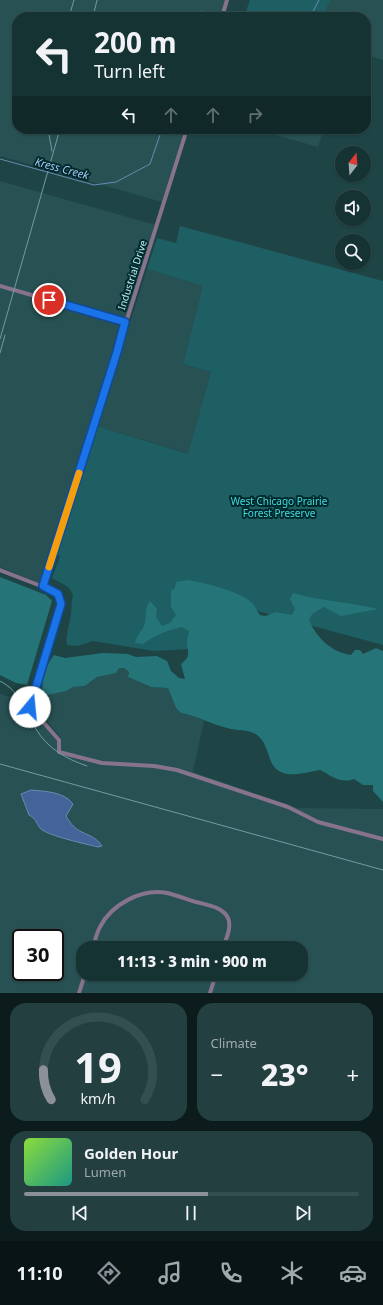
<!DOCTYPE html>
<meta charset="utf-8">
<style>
body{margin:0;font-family:"Noto Sans",sans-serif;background:#233f40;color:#f1f3f6;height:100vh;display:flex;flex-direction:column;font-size:15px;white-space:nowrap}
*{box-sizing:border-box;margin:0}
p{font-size:13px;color:#9eaaac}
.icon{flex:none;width:22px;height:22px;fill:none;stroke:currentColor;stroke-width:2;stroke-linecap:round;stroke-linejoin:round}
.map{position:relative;height:993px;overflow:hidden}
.panel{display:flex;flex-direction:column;gap:10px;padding:10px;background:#0c1c1d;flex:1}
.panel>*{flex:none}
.hud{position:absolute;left:12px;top:12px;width:359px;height:122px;border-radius:16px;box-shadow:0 1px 3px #0004,0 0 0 1px #354e4f;background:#163334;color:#f1f3f6;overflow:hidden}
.needle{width:26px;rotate:17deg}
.fabs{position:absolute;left:335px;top:146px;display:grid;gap:8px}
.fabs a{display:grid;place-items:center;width:36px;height:36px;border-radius:50%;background:#163334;box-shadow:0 1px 3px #0004,0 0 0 1px #354e4f;font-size:20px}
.speed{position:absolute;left:12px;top:929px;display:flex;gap:8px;font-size:20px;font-weight:700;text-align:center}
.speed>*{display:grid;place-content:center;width:52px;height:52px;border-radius:50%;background:#163334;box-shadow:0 1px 3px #0004,0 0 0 1px #354e4f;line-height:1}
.speed .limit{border:2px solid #111;border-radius:6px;background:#fff;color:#111}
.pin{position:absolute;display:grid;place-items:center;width:34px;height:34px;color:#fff;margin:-17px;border:2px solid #fff;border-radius:50%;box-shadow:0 1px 4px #0007}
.me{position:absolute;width:44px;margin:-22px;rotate:17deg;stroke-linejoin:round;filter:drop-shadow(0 0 3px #0008)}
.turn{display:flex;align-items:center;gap:14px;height:84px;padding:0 16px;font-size:18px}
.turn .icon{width:52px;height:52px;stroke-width:2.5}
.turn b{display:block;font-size:28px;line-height:34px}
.lanes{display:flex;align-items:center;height:38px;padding:0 16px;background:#0003;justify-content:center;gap:20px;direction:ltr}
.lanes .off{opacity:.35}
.big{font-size:30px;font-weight:800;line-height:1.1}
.panel .widget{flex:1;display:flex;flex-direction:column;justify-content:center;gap:6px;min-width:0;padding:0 14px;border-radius:16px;background:#233f40}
.panel .dial{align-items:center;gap:0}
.dial svg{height:104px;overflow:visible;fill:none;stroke:#354e4f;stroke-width:7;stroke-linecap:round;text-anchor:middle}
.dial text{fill:#f1f3f6;stroke:none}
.song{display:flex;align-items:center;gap:12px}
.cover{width:48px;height:48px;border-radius:6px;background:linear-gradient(135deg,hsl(90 70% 55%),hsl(170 70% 35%))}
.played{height:4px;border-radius:2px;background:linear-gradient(90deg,#8c9099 55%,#354e4f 55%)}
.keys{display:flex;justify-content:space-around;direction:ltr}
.heat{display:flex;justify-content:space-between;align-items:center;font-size:22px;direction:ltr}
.panel .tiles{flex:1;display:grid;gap:10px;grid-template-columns:1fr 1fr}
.widget:last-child{grid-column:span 2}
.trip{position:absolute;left:76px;top:941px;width:232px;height:40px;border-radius:16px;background:#163334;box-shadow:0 1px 3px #0004,0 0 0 1px #354e4f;font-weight:800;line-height:40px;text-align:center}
.tab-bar{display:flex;height:64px;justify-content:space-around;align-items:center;background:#091415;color:#9eaaac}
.tab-bar .icon{width:28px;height:28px}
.tab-bar .active{color:#8c9099}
.tab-bar b{font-size:18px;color:#f1f3f6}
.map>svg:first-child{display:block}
.built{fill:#275153;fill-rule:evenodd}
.green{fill:#1d5f63}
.forest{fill:#257478}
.water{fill:#436399;stroke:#668cb2}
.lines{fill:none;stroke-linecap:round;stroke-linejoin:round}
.stream{stroke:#668cb2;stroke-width:1}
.minor{stroke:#87748c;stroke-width:4}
.rail{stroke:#709ea0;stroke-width:1}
.route-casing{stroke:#114b97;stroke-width:10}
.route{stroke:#1a73e8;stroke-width:7}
.slow{stroke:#f59e0b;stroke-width:7}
.labels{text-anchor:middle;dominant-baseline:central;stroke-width:4;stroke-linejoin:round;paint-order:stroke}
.street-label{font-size:10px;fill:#b7ecee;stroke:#012a2c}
.park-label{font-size:10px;fill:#41dae1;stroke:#012a2c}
.water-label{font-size:11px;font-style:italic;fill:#abc8f7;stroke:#012a2c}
</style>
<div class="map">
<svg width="383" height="993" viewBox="0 0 383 993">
<rect width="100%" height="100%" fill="#1e4446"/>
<g class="built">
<path d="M0,0h225l-5,17h-203v112h168l-23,73 -162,-46z"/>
<path d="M329,0h54v60l-17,-5v-38h-45z"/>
<path d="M254,129h70l-6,18z"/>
<path d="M0,181l156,44 -115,359 -41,-17z"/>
<path d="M147,269l57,17 -21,78 28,8 -22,82 -92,-28z"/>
<path d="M119,668h5l17,15 10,4 17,1 8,20 5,5 12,3 11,5 -11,51 104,36 86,1v184h-383v-299l27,8 2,7 29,32 3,-3 -26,-32 3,-12 4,-2 6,3 18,-4 7,-4 12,-1 12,-9zM21,938h34v34h-34zM83,948h218v26h-218z"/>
</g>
<g class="green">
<path d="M250,0h80l-7,17h-79z"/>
<path d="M180,226l203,55v364l-147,-40 -47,44 -35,2 -61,-10 -15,5 -11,-1c-2,-9 2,-17 3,-26 2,-8 1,-16 3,-25l-5,-7 -16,-9 8,-22 -3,-1 40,-129 91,28 23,-82 -28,-8 20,-78 -56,-17 10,-31 19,5z"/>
</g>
<g class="forest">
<path d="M0,577l46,18 6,6 -25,84 -11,-2 -16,-8z"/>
<path d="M189,580c16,3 54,12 64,24 3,3 4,8 7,11l5,1 11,-4 16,3 3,-6 -5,-10 3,-6c28,8 57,9 85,16l-37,7 -17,-9 -12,7 -3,6c8,18 22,32 42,35l4,-5h5l3,4 13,-6 7,3v151l-10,-11v-6h-10l-9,-6c-14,5 -22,-3 -34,-9 -18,3 -42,12 -50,-11 -3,-8 -5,-18 -13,-24 -8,-6 -20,-4 -30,-7 -16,-4 -30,-12 -46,-15l-5,-5 -8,-20 -17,-1 -23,-10 1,-5 -5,-4h-5l-3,5 -19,4 -12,9 -12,1 -7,4 -18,4 -6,-3c0,-12 4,-28 12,-37l11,3 38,-5 25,1 8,3 21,-1 10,5 4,10 8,7 6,1 -4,-15c11,-9 6,-11 6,-23 0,-3 2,-7 2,-10l-7,-4c-14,3 -27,8 -39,17l-8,-1c2,-8 6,-11 9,-17 4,-10 -1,-15 6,-25l7,8 -1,8 6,9 8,-3 6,-8 -5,-8v-16l4,-3 1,-6z"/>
</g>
<path class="water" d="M31,790c13,1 34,2 42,14l-7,12c12,22 25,14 36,30l-4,1c-12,-3 -49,-11 -57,-18 -5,-5 -4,-10 -12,-14l-8,-21z"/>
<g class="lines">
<g class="stream">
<path d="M197,17l4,-6 18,5"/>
<path d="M310,17l9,-17"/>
<path d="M0,159l94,26 22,-3 34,-18 12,-35"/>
</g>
<g class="minor">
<path d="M222,17l5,-17"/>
<path d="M0,286l125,36"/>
<path d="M0,570l54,21 6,6v12l-30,98 29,33v12l43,11 52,3 23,4 111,37 30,15 65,17"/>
<path d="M43,586l144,-457"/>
<path d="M93,948c2,-7 3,-14 7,-21 11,-22 41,-39 67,-34 9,2 19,6 29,9 11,3 27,5 32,16 4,9 -2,21 -5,30"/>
<path d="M79,993l6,-19"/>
<path d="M210,993l6,-19"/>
</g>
<g class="rail">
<path d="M69,17l5,-17"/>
<path d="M93,17l4,-17"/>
<path d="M48,129l4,22"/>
<path d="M0,339l60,-210"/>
<path d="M0,353l5,-18"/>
<path d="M0,681c21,11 25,29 36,48 11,19 30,30 51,37"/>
<path d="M0,764l383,106"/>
</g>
</g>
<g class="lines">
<defs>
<path id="route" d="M30,707l31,-103 -3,-10 -15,-8 74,-234 8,-30 -76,-22"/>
</defs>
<use href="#route" class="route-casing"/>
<use href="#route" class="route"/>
<path class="slow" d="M49,567l30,-94"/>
</g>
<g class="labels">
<g class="street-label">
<text transform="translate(132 275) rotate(-72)">Industrial Drive</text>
</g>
<g class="park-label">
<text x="279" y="501">West Chicago Prairie<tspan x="279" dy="12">Forest Preserve</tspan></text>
</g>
<g class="water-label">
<text transform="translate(62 168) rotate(15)">Kress Creek</text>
</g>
</g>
</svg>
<div class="fabs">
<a><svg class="needle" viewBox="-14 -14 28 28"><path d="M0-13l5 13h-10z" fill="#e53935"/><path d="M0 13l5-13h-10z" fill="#9eaaac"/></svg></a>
<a><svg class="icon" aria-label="sound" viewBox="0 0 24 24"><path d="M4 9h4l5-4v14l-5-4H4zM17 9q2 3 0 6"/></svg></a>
<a><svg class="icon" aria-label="search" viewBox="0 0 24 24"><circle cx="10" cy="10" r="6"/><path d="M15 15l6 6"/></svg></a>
</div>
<div class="speed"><div class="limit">30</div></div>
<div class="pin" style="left:49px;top:300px;background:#d93025"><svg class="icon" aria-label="arrive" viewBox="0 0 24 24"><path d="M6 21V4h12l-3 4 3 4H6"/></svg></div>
<svg class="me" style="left:30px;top:707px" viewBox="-20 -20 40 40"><circle r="19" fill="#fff"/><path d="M0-13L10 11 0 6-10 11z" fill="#1a73e8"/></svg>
<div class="trip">11:13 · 3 min · 900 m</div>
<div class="hud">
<div class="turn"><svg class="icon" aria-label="left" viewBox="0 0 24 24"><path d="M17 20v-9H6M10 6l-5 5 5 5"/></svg><div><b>200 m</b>Turn left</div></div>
<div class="lanes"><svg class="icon" aria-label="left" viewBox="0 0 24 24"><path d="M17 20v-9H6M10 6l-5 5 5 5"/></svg><svg class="icon off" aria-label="ahead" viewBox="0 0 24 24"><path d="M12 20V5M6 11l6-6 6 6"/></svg><svg class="icon off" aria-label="ahead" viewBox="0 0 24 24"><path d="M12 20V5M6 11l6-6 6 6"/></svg><svg class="icon off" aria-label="right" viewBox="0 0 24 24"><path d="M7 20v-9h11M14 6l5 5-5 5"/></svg></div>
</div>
</div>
<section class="panel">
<div class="tiles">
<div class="widget dial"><svg viewBox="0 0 100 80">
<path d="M14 69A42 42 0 1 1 86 69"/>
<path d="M14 69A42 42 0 0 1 8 46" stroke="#8c9099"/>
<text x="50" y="56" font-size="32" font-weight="700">19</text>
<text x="50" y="72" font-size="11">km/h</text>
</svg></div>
<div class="widget"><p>Climate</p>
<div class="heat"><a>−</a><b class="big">23°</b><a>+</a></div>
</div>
<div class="widget">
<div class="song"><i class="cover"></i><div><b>Golden Hour</b><p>Lumen</p></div></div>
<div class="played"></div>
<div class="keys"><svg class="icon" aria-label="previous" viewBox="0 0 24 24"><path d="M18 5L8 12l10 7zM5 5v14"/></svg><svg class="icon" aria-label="pause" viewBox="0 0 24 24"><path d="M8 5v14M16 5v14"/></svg><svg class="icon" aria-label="next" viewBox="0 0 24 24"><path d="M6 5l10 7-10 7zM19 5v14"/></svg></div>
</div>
</div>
</section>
<nav class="tab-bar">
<b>11:10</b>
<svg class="icon active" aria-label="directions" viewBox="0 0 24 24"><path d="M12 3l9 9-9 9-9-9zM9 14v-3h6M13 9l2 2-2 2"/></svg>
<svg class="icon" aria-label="music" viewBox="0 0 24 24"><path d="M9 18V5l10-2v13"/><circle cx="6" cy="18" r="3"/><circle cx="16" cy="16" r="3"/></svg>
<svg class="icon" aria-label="phone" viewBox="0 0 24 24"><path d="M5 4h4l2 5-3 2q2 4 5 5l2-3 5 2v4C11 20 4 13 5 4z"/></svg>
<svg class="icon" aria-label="climate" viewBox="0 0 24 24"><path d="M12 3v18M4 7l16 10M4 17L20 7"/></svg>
<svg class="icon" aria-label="car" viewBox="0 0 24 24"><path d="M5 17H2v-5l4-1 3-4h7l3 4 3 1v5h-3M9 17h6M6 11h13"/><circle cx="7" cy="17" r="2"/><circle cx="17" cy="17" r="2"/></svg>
</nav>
